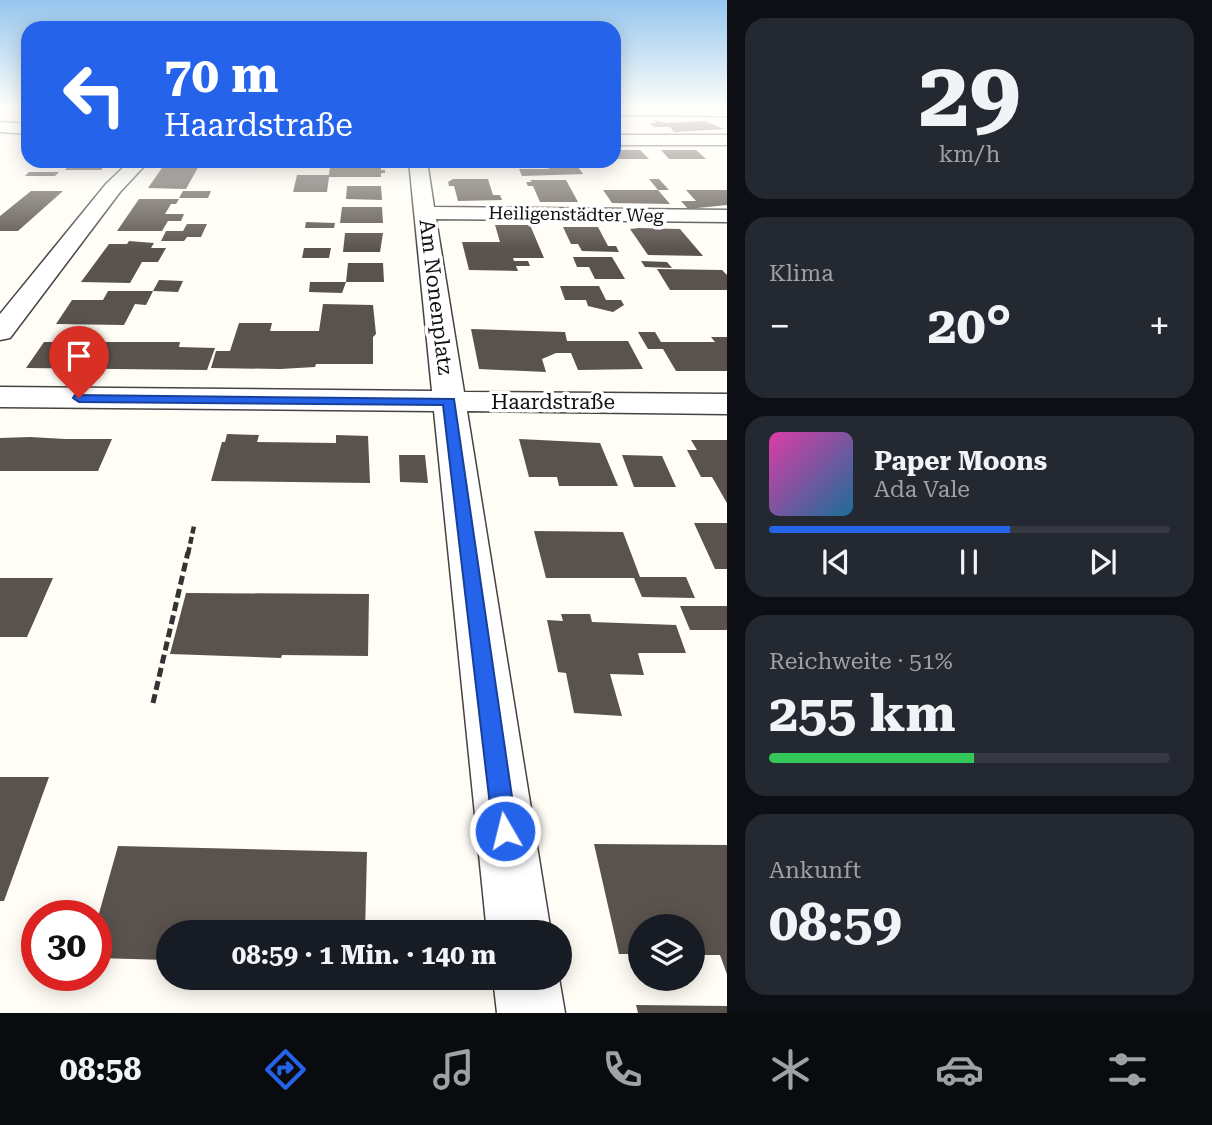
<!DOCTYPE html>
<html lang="de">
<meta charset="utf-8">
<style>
body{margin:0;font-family:"Roboto Serif",serif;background:#242831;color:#f1f3f6;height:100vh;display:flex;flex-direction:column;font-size:26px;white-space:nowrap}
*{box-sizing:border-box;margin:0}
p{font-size:23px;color:#9ea1a6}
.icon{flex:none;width:38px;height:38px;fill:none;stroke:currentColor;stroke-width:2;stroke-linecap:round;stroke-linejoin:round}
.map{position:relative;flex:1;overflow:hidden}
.side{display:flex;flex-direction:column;gap:18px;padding:18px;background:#0d0f14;width:485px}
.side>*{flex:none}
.banner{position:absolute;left:21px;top:21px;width:600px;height:147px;border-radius:21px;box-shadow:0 4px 18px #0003;background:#2563eb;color:#fff;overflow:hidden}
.tools{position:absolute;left:628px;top:914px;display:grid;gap:14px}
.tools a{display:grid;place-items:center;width:77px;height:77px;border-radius:50%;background:#171b24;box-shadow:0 4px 18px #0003;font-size:35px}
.speed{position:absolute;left:21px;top:900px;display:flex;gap:14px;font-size:35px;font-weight:700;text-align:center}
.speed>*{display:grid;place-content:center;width:91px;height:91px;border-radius:50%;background:#171b24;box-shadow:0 4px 18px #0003;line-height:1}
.speed .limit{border:10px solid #d22;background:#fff;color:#111}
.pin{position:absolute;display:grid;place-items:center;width:60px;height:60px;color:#fff;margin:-72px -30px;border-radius:50% 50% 50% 0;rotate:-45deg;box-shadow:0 0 7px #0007}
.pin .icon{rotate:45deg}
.me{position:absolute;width:77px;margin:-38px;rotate:352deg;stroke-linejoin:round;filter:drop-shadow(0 0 5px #0008)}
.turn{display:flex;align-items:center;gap:24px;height:147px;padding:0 28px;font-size:32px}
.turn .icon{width:91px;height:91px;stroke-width:2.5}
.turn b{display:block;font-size:49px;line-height:60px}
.big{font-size:52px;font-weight:700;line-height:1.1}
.side .card{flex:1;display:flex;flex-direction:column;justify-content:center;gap:10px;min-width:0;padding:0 24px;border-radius:21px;background:#242831}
.side .dial{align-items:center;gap:0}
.dial b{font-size:91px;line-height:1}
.song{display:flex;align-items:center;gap:21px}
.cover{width:84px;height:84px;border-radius:10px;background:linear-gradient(135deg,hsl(320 70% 55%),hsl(200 70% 35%))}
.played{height:7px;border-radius:4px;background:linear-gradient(90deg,#2563eb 60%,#363941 60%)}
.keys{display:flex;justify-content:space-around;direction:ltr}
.heat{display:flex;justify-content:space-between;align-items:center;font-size:38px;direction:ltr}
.charge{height:10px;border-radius:5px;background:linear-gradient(90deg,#34c759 51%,#363941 0)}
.trip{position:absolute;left:156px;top:920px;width:416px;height:70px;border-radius:35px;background:#171b24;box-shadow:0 4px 18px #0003;font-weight:700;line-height:70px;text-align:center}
.tabs{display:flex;height:112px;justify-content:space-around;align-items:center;background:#090b0e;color:#9ea1a6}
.tabs .icon{width:49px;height:49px}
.tabs .current{color:#2563eb}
.tabs b{font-size:32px;color:#f1f3f6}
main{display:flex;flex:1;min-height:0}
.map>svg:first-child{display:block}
.building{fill:#5a524d}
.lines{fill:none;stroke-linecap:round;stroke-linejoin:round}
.minor-casing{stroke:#444;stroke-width:3}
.path-far1{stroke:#333;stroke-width:4.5;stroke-dasharray:7 3.5;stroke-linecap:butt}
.path{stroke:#333;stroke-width:5;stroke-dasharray:9 4.5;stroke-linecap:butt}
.minor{fill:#fff;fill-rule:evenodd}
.route{fill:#2563eb;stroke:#184099;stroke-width:2}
.labels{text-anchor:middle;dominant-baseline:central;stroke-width:7;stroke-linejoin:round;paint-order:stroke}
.far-street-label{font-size:18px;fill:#111;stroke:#fff}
.street-label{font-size:21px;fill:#111;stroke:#fff}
</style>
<main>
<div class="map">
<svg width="728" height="1013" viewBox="0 0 728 1013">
<rect width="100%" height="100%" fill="#fffdf5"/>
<g class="building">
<path d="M654,120l11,3 40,-2 19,8 -50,3 -4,-5h-16l-4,-4h7z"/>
<path d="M614,150h26l9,9h-35z"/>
<path d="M661,150h35l10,9h-37z"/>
<path d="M73,161h35l-7,9h-36z"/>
<path d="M442,161h35l2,5 -36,-1z"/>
<path d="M200,164l-14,25 -38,-1 16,-23z"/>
<path d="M348,164l33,1v5h4v3h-4v4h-52l-2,15h-34l4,-17h32l1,-8h18z"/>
<path d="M548,167h30l5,7 -61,2 -3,-7h30z"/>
<path d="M29,172h30l-4,4h-30z"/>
<path d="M453,179h35l5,16h7l2,5 -44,1 -4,-15h-5l-1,-4z"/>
<path d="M649,179h10l10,11h-11l12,14 -58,-1 -9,-13h55z"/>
<path d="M530,180h36l12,22h-38l-7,-16h-5l-2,-4h6z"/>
<path d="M347,186h34l1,14 -36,-1z"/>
<path d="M686,190h42v15l-40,4 -7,-8h15z"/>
<path d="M31,191h32l-45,40h-18v-15z"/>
<path d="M183,191h28l-3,7h-29z"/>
<path d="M139,199h40l-3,5h-5l-6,10h19l-3,7h-13l-6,10h-45z"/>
<path d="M342,207h40l1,16h-43z"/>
<path d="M306,222l29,1 -1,5h-29z"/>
<path d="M187,224h20l-6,13h-14l-3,4h-23l5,-10h17z"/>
<path d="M495,225h35l14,33h-31l1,3h14l2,5h-14l2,5 -49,-1 -7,-28h38z"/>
<path d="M563,227h35l10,19h8l3,6 -37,-1 -4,-7h-7z"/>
<path d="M639,228l41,1 23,27 -55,-1 -18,-26z"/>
<path d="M345,233h38l-3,19h-37z"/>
<path d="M129,241l25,2 -3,5h15l-8,14h-16l-12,21 -49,-1 28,-38h18z"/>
<path d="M304,248h27l-2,10h-27z"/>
<path d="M573,257h39l13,22h-30l-6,-12h-12z"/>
<path d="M641,261l26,1 5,6 -27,-1z"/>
<path d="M348,263h35l1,19h-38l-4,11 -33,-1 1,-10h36z"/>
<path d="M657,269l65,1 6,6v14h-58z"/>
<path d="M159,280l24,1 -5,11 -25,-1z"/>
<path d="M560,286h39l7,14h15l3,5 -11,7 -25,-6 -2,-6h-21z"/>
<path d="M108,291h45l-7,14 -11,-1 -11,21 -68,-1 16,-24h31z"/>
<path d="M323,304l50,1 3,29 -3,3v27h-57l-1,3 -35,2 -69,-1 5,-17h14l9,-28h33l-2,8h49z"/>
<path d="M471,329l94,3 2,9h61l15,28 -65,1 -7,-17h-15l-14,6 4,13 -67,-3z"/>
<path d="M638,332h17l6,10h54l-4,-5h17v34h-52l-13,-22h-15z"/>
<path d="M44,342h136l-1,5 36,1 -8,22 -181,-2z"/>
<path d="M227,434l32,1 -2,7 79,1v-8l32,1 2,47 -159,-2 11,-39h3z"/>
<path d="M30,437l35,2h47l-14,32h-98v-33z"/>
<path d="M519,439l81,4 18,43h-59l-2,-9h-28z"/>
<path d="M691,440h37v65l-16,-28h-11l-14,-27h10z"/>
<path d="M399,455h26l3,28 -28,-1z"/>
<path d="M622,455l40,1 14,31h-42z"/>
<path d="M694,523h34v46h-13z"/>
<path d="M534,531l89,1 17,45h46l9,21 -53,-1 -8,-19h-88z"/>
<path d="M0,578h53l-26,59h-27z"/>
<path d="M186,593l183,1 -1,62 -86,-1 -1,3 -111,-4z"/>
<path d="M680,606h48v24h-38z"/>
<path d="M561,614h29l2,8 84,3 10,28h-48l6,22 -34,-1 12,42 -48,-3 -8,-40 -8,-1 -11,-52 16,1z"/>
<path d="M0,777h49l-45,124h-4z"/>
<path d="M594,844l134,1v132l-8,-22h-27v-29h-53v28h-21z"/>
<path d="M118,846l249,6 -2,81h-197v27l-72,-2v-34z"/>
<path d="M636,1005l92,1v7h-90z"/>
</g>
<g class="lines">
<defs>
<g id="minor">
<path d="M618,108h110v8l-104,-1 -5,-2z"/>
<path d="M0,122l28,2v10l-28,-2z"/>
<rect x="614" y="135" width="114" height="10"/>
<path d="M130,161h19l-29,31 -110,146 -10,2v-26l106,-130z"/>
<path d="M409,161h18l7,46 294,3v12l-292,-3 28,173 264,2v20l-261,-3 84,522h-64l-53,-522 -434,-4v-20l432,4z"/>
<path d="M493,978h66l6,35h-68z"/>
</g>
</defs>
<use href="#minor" class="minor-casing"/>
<path class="path-far1" d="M188,554l6,-28"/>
<path class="path" d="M153,703l35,-151"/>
<use href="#minor" class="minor"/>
</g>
<linearGradient id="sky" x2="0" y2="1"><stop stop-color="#95c6ee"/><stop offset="0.43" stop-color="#fffefa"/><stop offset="1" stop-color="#fffefa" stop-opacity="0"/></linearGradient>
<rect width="728" height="250" fill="url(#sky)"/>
<path class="route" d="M75,395l379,4 63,432 -3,8 -9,4 -8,-4 -4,-8 -50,-426 -364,-3 -6,-4z"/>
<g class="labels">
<g class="far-street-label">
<text transform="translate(576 214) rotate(1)">Heiligenstädter Weg</text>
</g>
<g class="street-label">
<text transform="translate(436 297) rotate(83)">Am Nonenplatz</text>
<text x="553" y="402">Haardstraße</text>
</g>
</g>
</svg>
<div class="tools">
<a><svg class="icon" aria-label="layers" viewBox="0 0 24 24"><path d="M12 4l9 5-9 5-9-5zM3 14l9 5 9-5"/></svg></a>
</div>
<div class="speed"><div class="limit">30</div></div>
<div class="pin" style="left:79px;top:398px;background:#d93025"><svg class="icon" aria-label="arrive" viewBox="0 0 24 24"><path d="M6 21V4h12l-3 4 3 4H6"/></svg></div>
<svg class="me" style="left:505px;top:831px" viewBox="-20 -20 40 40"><circle r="17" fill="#2563eb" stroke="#fff" stroke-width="3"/><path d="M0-11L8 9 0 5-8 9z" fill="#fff"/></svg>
<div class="trip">08:59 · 1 Min. · 140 m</div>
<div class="banner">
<div class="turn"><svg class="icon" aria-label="left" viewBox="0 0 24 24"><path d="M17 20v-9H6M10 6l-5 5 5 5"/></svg><div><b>70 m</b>Haardstraße</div></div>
</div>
</div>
<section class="side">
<div class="card dial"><b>29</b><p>km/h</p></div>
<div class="card"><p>Klima</p>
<div class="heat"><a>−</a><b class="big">20°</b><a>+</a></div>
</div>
<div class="card">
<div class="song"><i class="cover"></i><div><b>Paper Moons</b><p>Ada Vale</p></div></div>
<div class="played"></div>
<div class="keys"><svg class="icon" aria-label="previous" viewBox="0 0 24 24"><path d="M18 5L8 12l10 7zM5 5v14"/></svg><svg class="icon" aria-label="pause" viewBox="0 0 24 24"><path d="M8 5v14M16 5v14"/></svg><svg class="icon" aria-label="next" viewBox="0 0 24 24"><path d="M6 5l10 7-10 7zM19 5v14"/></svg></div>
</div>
<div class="card"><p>Reichweite · 51%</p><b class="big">255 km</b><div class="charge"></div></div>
<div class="card"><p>Ankunft</p><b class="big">08:59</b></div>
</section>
</main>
<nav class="tabs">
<b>08:58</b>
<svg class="icon current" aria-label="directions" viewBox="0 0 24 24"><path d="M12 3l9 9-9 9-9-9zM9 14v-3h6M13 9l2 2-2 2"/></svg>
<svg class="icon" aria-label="music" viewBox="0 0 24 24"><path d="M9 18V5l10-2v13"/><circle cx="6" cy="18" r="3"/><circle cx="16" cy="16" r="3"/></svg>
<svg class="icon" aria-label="phone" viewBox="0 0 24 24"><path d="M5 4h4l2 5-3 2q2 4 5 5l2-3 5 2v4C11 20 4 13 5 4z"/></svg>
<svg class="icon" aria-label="climate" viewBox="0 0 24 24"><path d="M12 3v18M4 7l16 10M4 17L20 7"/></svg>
<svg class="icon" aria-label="car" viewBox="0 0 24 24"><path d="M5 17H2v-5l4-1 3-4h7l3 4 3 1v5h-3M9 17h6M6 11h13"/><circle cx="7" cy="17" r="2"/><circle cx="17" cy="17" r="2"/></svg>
<svg class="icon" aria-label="filters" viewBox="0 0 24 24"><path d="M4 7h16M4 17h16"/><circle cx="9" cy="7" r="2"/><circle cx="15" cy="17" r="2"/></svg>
</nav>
